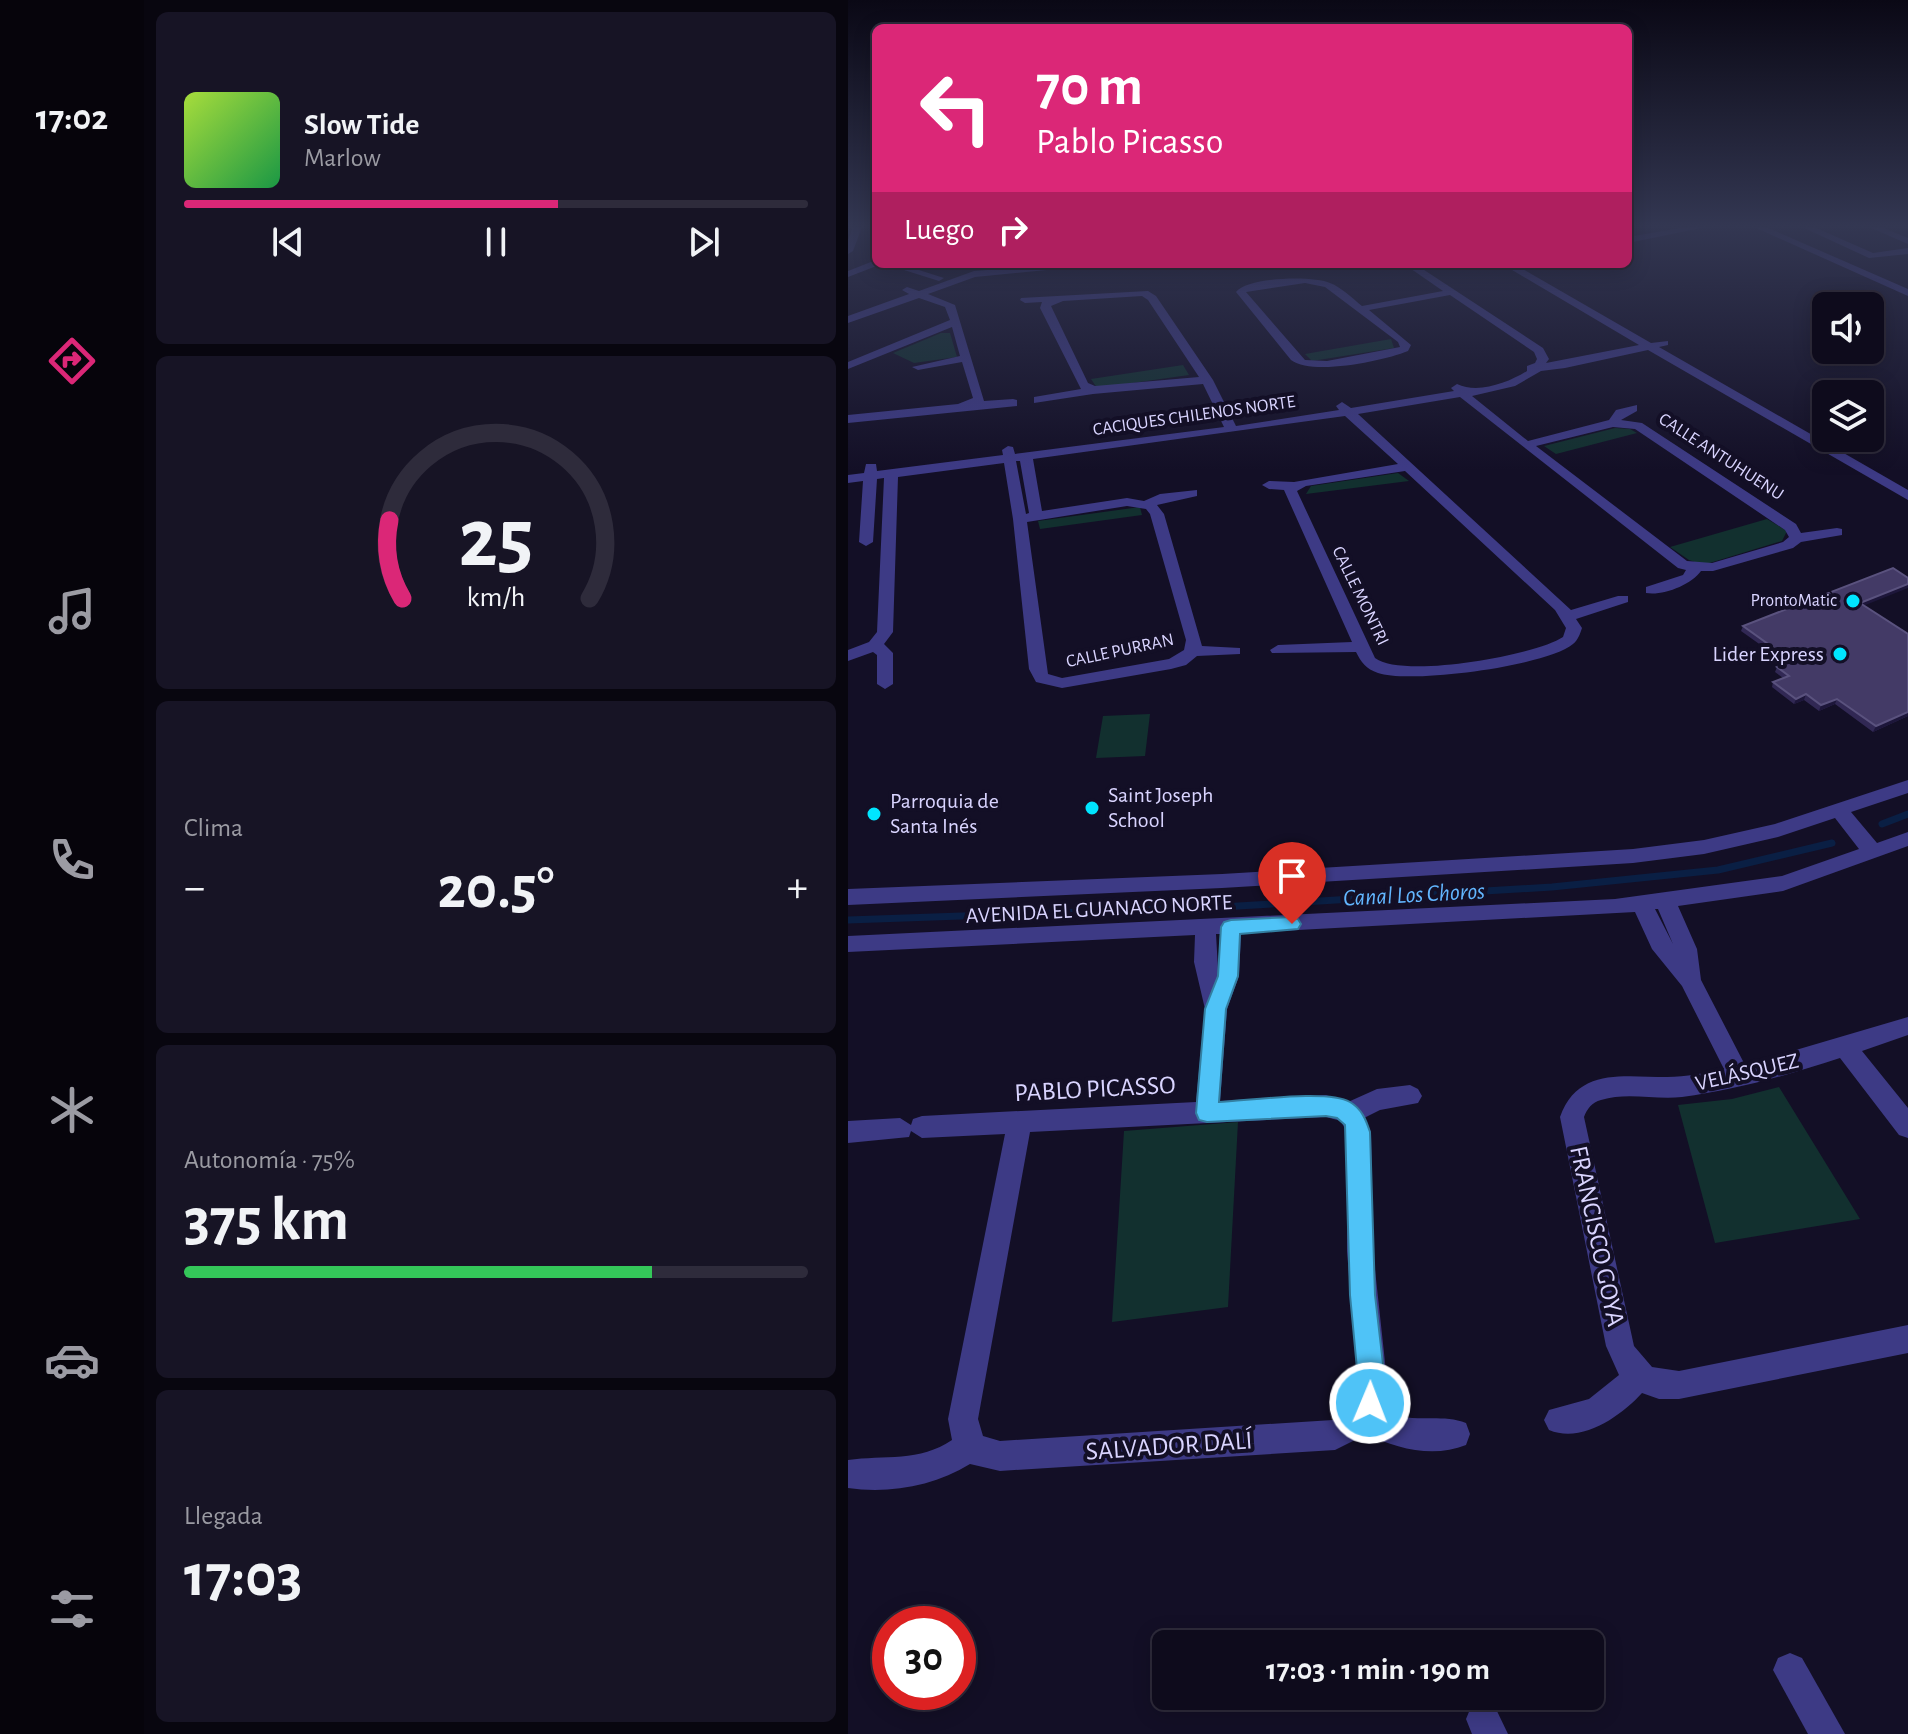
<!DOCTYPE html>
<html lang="es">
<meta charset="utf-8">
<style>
body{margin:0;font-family:"Alegreya Sans",sans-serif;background:#171425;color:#f1f3f6;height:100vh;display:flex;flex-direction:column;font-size:30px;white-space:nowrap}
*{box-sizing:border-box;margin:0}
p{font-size:26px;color:#9b9ba3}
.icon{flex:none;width:44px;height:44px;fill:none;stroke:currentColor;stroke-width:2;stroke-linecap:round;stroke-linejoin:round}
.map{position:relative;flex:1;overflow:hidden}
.details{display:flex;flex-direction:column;gap:12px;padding:12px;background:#08060f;width:704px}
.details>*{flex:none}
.hud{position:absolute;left:24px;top:24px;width:760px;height:244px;border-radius:12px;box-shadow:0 4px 20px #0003,0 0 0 2px #2e2b3b;background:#db2777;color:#fff;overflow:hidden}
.controls{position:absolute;left:964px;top:292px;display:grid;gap:16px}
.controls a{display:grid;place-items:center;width:72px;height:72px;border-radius:12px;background:#0e0b1c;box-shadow:0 4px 20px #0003,0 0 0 2px #2e2b3b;font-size:40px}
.speed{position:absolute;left:24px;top:1606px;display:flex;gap:16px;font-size:40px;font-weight:700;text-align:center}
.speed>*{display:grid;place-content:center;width:104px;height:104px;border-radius:50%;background:#0e0b1c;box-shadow:0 4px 20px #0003,0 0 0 2px #2e2b3b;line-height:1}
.speed .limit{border:12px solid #d22;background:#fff;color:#111}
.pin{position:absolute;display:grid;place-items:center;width:68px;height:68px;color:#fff;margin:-82px -34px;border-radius:50% 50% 50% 0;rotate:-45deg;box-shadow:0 0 8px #0007}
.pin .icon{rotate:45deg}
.me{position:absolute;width:88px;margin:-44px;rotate:1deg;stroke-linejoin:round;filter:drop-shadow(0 0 6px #0008)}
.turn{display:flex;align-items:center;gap:28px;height:168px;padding:0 32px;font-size:36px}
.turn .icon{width:104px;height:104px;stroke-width:2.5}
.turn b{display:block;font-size:56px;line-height:68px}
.then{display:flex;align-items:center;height:76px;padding:0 32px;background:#0003;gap:16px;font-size:30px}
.big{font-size:60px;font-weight:700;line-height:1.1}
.details .tile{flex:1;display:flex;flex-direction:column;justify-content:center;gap:12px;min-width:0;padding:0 28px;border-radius:12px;background:#171425}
.details .dial{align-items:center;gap:0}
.dial svg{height:208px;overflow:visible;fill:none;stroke:#2e2b3b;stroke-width:7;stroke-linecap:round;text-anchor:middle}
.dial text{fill:#f1f3f6;stroke:none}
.song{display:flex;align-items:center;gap:24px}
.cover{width:96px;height:96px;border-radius:12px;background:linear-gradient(135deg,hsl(80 70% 55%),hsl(140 70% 35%))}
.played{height:8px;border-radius:4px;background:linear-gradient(90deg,#db2777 60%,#2e2b3b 60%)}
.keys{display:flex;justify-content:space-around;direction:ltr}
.heat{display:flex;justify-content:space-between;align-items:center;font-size:44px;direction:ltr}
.charge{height:12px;border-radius:6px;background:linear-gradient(90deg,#34c759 75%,#2e2b3b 0)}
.trip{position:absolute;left:304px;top:1630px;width:452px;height:80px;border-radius:12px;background:#0e0b1c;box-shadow:0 4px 20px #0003,0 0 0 2px #2e2b3b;font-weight:700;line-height:80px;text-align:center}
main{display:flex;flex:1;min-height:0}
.menu{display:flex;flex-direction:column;width:144px;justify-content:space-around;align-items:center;background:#06040b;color:#9b9ba3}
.menu .icon{width:56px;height:56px}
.menu .selected{color:#db2777}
.menu b{font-size:36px;color:#f1f3f6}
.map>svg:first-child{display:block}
.green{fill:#12302f}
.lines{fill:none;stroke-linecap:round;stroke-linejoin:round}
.stream{stroke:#0a1f44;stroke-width:7}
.minor{fill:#3d3a85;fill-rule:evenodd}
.wall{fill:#312854}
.shaded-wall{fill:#1d163a}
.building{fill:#433a66;stroke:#5a527e;stroke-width:2}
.route{fill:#4fc3f7;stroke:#337fa1;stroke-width:2}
.poi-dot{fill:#00e5ff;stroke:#130f26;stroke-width:3}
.labels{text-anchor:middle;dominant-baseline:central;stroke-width:8;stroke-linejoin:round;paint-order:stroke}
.far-street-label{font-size:18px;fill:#d9d4ff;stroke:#130f26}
.far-poi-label{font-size:18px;fill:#d9d4ff;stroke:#130f26;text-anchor:end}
.poi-label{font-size:22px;fill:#d9d4ff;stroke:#130f26;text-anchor:start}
.street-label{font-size:22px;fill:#d9d4ff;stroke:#130f26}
.water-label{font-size:24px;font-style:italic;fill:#62b6ff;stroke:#130f26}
.near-street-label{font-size:26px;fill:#d9d4ff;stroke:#130f26}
</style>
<main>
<nav class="menu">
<b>17:02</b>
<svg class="icon selected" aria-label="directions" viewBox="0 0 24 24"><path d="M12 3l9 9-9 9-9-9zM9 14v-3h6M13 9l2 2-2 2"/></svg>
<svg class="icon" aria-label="music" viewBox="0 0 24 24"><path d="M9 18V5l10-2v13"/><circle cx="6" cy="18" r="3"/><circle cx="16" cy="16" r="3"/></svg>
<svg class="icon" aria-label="phone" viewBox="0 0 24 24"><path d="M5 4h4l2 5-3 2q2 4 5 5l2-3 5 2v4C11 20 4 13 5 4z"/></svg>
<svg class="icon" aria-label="climate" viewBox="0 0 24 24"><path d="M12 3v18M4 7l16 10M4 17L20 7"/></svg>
<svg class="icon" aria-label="car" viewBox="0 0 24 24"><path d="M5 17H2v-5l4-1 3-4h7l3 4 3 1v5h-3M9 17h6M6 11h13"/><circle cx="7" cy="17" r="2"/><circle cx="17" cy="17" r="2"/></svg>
<svg class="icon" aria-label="filters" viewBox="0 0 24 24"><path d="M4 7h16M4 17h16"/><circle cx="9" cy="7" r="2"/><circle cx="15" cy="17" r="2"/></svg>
</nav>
<section class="details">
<div class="tile">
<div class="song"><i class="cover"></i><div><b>Slow Tide</b><p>Marlow</p></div></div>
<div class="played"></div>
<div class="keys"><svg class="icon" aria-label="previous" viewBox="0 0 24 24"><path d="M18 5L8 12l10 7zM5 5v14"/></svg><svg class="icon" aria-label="pause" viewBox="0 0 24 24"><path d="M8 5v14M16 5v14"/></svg><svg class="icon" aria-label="next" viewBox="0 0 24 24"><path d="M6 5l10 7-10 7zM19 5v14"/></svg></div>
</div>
<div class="tile dial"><svg viewBox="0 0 100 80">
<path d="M14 69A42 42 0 1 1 86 69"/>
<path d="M14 69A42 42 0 0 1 9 39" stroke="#db2777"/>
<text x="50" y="56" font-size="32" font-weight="700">25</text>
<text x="50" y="72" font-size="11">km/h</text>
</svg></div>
<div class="tile"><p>Clima</p>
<div class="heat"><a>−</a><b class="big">20.5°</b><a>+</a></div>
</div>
<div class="tile"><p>Autonomía · 75%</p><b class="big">375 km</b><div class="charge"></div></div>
<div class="tile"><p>Llegada</p><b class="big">17:03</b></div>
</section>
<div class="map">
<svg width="1060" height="1734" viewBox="0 0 1060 1734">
<rect width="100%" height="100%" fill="#130f26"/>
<g class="green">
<path d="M93,333h9l7,24 -43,6 -21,-10z"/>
<path d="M543,339l3,9 -82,13 -7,-7z"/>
<path d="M335,365l6,10 -92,13 -6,-9z"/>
<path d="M767,428l15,1 7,4 -81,21 -12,-8z"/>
<path d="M550,473l11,8 -103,13 5,-8z"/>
<path d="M292,507l2,8 -102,14 -2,-8z"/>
<path d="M919,519l20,12 -5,10 -79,24 -14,-5 -19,-13z"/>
<path d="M302,714l-5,42 -49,2 7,-42z"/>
<path d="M931,1087l81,132 -145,24 -37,-138 54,-6z"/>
<path d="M390,1122l-10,185 -116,15 12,-191z"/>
</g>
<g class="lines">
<g class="stream">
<path d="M1034,824l26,-10"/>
<path d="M0,920l373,-13 331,-20 166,-17 114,-27"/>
</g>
<g class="minor">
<path d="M5,227h9l-9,24 -5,3v-14z"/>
<path d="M838,227h20l-78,16v-6z"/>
<path d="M906,227h12l142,62v7z"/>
<path d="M954,227h12l59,26 35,-5v6l-39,4z"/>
<path d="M1021,227h12l27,11v6z"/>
<path d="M28,260l3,5 -31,12v-6z"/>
<path d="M37,264h15l44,14 -5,3z"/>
<path d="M218,264h42l-133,13 -47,17 27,11 29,96 29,-2 4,1v6l-169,17v-8l110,-11 15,-6 -11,-36 -44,8 -6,-3 48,-11 -8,-29 -104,42v-7l102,-42 -5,-13 -26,-9 -71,25v-7l61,-22 -7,-4 5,-3 12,4 55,-20z"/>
<path d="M556,264h11l128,84 6,11 -3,4 93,-18 -137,-81h12l137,79 17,-2v4l-9,2 249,143v10l-260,-150 -83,18 -24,3 -26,15 -43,10 56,45 81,-21 7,-10 21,-5v6l-16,9 21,3 154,101 5,9 36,-5 5,1v6l-41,7 -8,6 -80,23h-12c-10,14 -38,25 -55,22v-6l37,-12 3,-5 -8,-2 -218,-171 -102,17 213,196 47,-14h10v6l-52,17 6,9c-2,6 -4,12 -9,16 -26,22 -163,40 -195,29 -12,-4 -17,-11 -22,-21l-84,1 -2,-3 8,-5 74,-3 -68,-152 -15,-1 -7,-4 7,-4 25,1 104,-18 -53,-48 -312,43 9,52 85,-13 17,3 16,-7 37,-4v6l-40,9 7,9 38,132 38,2v6l-43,2 -11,9 -15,4 -109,19 -26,-6 -7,-13 -16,-150 -9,-56 -106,14 -5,155 -9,12 9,9v31l-8,5 -8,-5v-29l-4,-3 -25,9v-11l21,-8 8,-10 7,-154 -7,1 -4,63 -7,4 -7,-4 4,-61 -15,2v-8l16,-2 2,-9h10l1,7 126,-16 -1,-5 6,-4 5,1 2,7 209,-27 -21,-43 -110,10 -59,9v-6l47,-8 -41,-81 2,-6 -17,1 -5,-3 1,-2 127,-7 8,5 57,84 23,46 103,-16 -3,-4 6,-4 9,6 103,-17 -3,-3 6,-4c21,10 51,-1 70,-13v-5l8,-3 2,-4 -3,-7 -84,-57 -81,15 42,35 -3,6c-25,10 -95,25 -117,9l-55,-68c11,-15 77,-17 94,-9 11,4 22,15 32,23l81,-15zM457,283l20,4 73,55 2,5 -73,14 -22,-1 -59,-68zM294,296l6,4 51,77 -104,9 -7,-3 -37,-77 12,-5zM765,427l22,2 150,101 4,7 -6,5 -71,21 -25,-2 -151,-115zM168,461h4l9,52 -3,1zM557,471l150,139 11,18 -3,9c-29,19 -161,42 -188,21l-78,-167 9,-5zM279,506l19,3 4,5 36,126 -2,10 -15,9 -107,19 -14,-4 -21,-152z"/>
<path d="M1060,780v13l-57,19 26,31 31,-11v14l-125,45 -105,15 19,43 4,31 44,85 163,-48v18l-46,16 46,57v30l-9,-3 -59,-77c-52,17 -104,32 -158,39 -27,3 -55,-5 -81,3 -9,2 -14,9 -17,17l50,229 18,21 27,4 229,-46v28l-229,46h-20l-17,-6c-21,23 -60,51 -93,37l-5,-10 5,-10 40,-11 30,-24 -13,-29 -46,-229c18,-50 63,-40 107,-40 19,0 38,-4 57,-8l-42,-83 -30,-37 -17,-37 -394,21 -2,43 -12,33 -7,92 106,-6 22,7 29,-13 33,-4 8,4 4,7 -4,7 -38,7 -16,8 7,14 2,119 15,139 -7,19c27,17 57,3 85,14l4,11 -4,11c-32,13 -70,4 -99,-11l-32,16 -335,21 -30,-7c-35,22 -81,30 -122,24v-28c36,-5 72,2 104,-20l-4,-21 57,-285 -83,4 -11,-7 -2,6 -61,6v-22l52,-3 11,7 2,-6 9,-3 274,-14 9,-93 -11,-47 1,-27 -347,17v-16l767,-37 167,-23 77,-27 -24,-31 -57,19 -74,17 -71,9 -411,25 -374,17v-16l374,-15 411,-25 71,-9 71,-16zM807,909h3l15,35zM368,934h4l-2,35zM478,1117l15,4 6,12v118l11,139c-5,16 -10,22 -25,30l-333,21 -17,-5 -5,-17 52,-287z"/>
<path d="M942,1653l12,5 43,76h-37l-35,-64 5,-12z"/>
<path d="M635,1702l12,5 13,27h-36l-6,-15 5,-12z"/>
</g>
</g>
<path class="wall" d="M1016,606l44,110 -35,16 -38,-28 -16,7 -15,-11 -10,4 -22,-17 1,-5 10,-4 -8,-6 2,-5 9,-4 -45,-32 2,-5z"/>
<g class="shaded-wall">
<path d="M1060,584v4l-50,20 2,-5z"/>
<path d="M958,694l-2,6 -10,4 2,-5z"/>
<path d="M989,699l-2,5 -16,7 2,-6z"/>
<path d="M1060,712v4l-35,16 3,-6z"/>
</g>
<path class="building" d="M1045,568l15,10v6l-48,19 48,31v78l-32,14 -39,-27 -16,6 -15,-11 -10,5 -23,-17 16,-6 -12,-9 15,-6 -49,-35z"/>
<linearGradient id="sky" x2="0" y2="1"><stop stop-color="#0a0815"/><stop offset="0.48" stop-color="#333752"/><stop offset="1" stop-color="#333752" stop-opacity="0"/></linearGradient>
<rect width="1060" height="470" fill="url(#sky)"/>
<path class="route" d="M444,917l6,2 3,5 -3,5 -58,5 -2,42 -12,33 -7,93c28,-1 109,-13 131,0 12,7 16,18 20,30l5,163 11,95 -7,22 -9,4 -10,-4 -4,-9 3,-13 -9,-95 -5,-170 -8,-7 -11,-2 -119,6 -8,-2 -3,-7 9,-104 13,-33 3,-49 3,-5 7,-2z"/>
<g class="poi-dot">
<circle cx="1005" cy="601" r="8"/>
<circle cx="992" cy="654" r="8"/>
<circle cx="244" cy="808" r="8"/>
<circle cx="26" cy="814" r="8"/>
</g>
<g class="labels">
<g class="far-street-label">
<text transform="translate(346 416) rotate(-8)">CACIQUES CHILENOS NORTE</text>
<text transform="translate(873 457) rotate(33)">CALLE ANTUHUENU</text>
<text transform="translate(512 596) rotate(64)">CALLE MONTRI</text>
<text transform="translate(272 651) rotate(-12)">CALLE PURRAN</text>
</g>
<g class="far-poi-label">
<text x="989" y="601">ProntoMatic</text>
</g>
<g class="poi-label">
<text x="976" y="654" text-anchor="end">Lider Express</text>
<text x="260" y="795">Saint Joseph<tspan x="260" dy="25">School</tspan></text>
<text x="42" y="801">Parroquia de<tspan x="42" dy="25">Santa Inés</tspan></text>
</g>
<g class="street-label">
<text transform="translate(251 909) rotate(-3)">AVENIDA EL GUANACO NORTE</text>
<text transform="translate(899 1072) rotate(-13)">VELÁSQUEZ</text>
</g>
<g class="water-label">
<text transform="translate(566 895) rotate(-3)">Canal Los Choros</text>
</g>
<g class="near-street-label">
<text transform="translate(247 1089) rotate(-3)">PABLO PICASSO</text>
<text transform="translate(749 1236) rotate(78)">FRANCISCO GOYA</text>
<text transform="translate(321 1446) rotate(-4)">SALVADOR DALÍ</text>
</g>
</g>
</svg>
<div class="controls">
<a><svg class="icon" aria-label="sound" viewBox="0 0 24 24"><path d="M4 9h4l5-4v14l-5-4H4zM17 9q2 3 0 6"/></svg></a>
<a><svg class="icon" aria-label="layers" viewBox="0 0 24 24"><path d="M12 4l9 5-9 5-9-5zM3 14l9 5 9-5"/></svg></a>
</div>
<div class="speed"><div class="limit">30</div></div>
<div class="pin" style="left:444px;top:924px;background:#d93025"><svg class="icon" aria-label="arrive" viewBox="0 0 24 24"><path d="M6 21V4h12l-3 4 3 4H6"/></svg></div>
<svg class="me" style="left:522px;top:1403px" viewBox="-20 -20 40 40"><circle r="17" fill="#4fc3f7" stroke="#fff" stroke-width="3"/><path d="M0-11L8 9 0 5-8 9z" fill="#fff"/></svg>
<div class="trip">17:03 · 1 min · 190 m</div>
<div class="hud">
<div class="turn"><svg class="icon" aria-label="left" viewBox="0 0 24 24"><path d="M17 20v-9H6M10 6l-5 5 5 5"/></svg><div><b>70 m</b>Pablo Picasso</div></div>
<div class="then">Luego<svg class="icon" aria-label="right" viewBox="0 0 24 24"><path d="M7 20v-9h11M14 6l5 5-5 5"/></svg></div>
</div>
</div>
</main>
